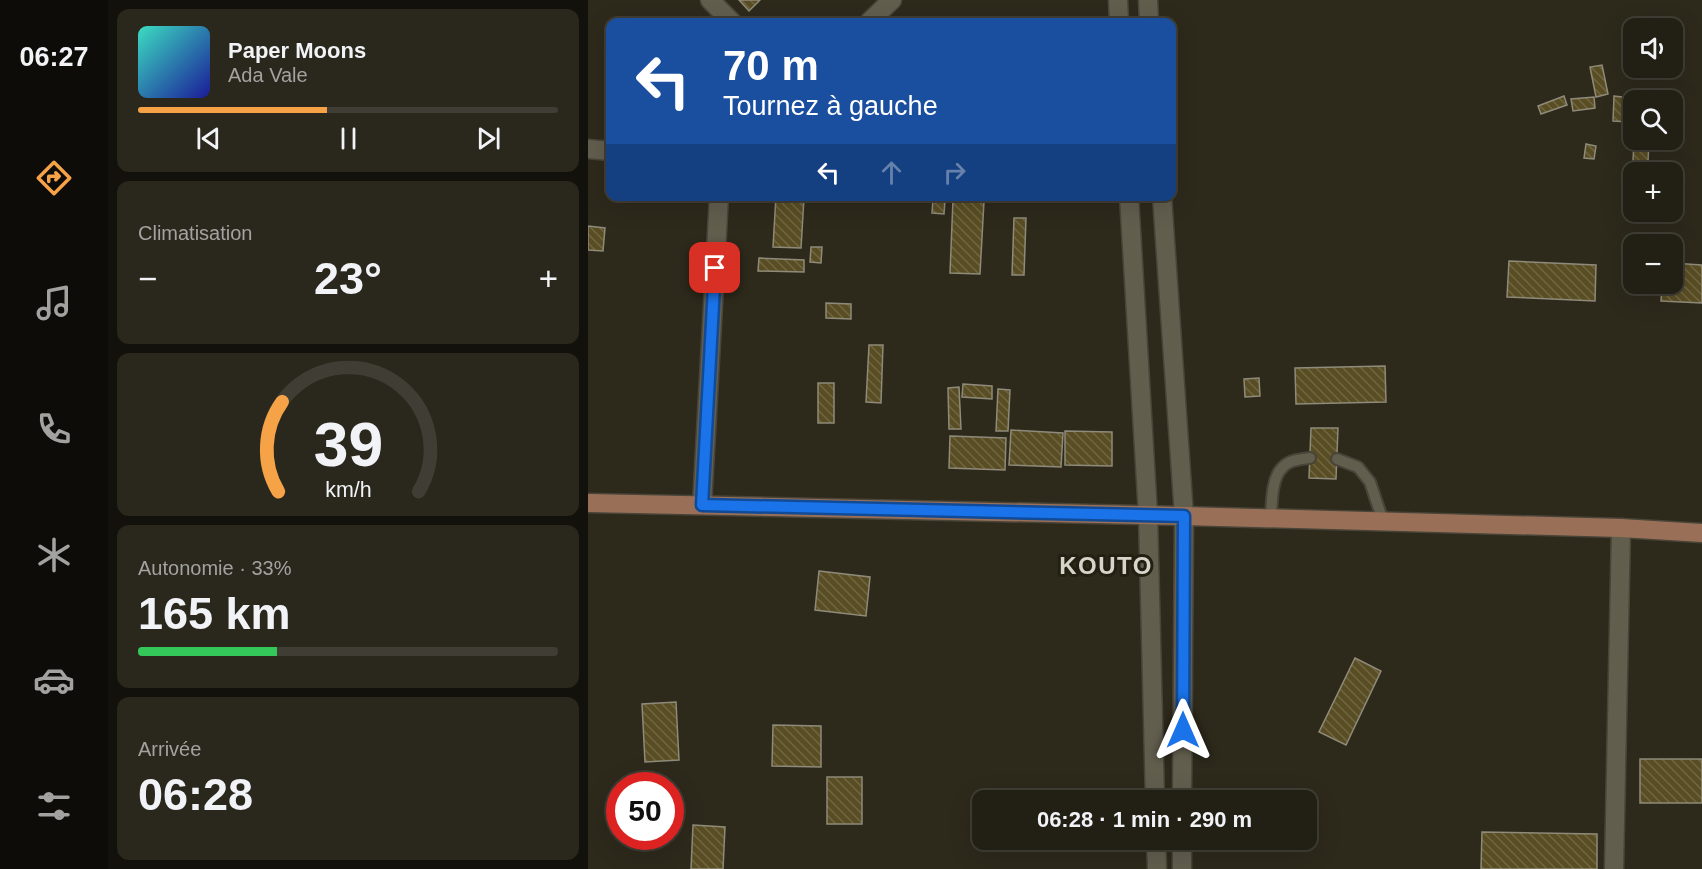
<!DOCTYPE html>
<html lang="fr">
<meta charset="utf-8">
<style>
body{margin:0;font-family:Arial,sans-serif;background:#2a271d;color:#f1f3f6;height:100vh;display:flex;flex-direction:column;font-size:22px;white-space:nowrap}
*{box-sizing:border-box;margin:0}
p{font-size:20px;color:#a2a2a0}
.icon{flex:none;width:33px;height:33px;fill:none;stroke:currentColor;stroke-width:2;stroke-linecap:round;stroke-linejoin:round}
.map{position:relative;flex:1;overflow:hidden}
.panel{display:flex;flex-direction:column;gap:9px;padding:9px;background:#13110b;width:480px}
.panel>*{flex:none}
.guide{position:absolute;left:18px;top:18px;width:570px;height:183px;border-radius:12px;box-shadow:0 6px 24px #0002,0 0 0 2px #3f3d34;background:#1a4fa0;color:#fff;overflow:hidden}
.controls{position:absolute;left:1035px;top:18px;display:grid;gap:12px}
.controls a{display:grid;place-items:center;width:60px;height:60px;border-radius:12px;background:#221f14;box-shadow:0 6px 24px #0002,0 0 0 2px #3f3d34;font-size:30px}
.speed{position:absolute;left:18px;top:772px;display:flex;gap:12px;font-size:30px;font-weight:700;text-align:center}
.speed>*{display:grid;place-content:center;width:78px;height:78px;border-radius:50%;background:#221f14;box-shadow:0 6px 24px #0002,0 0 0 2px #3f3d34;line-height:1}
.speed .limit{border:9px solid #d22;background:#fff;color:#111}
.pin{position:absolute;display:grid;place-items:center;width:51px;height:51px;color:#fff;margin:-26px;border-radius:12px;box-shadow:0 3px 9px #0006}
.me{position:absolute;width:66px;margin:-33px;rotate:0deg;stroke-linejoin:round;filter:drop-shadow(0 0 4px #0008)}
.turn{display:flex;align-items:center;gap:21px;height:126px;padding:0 18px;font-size:27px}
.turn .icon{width:78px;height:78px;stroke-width:2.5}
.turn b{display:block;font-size:42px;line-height:51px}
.lanes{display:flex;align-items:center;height:57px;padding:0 18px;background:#0003;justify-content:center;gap:30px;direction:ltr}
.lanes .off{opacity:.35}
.big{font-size:45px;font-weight:700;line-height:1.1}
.panel .tile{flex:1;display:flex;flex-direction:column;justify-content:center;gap:9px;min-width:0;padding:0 21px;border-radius:12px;background:#2a271d}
.panel .dial{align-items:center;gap:0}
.dial svg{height:156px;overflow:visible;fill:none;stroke:#3f3d34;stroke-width:7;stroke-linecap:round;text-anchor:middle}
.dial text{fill:#f1f3f6;stroke:none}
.song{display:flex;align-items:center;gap:18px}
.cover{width:72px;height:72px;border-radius:9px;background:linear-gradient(135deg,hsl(170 70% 55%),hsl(240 70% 35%))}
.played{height:6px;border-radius:3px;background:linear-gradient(90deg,#f6a247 45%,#3f3d34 45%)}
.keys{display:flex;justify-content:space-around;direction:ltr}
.heat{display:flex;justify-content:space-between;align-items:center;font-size:33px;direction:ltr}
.charge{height:9px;border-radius:4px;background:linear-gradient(90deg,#34c759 33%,#3f3d34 0)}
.trip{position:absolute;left:384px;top:790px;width:345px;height:60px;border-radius:12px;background:#221f14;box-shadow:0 6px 24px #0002,0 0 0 2px #3f3d34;font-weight:700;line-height:60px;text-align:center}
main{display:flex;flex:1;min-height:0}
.menu{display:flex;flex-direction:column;width:108px;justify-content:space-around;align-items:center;background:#0e0c08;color:#a2a2a0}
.menu .icon{width:42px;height:42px}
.menu .current{color:#f6a247}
.menu b{font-size:27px;color:#f1f3f6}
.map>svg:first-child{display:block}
.building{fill:url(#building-back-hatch);stroke:#8f8b7a;stroke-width:1.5}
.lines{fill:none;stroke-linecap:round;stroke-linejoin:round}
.lane-casing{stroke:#484438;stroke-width:14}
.street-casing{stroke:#484438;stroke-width:21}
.secondary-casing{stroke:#484438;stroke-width:21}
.primary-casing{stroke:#484438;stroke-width:21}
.lane{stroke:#625e4e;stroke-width:10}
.street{stroke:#625e4e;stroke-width:18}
.secondary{stroke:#625e4e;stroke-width:18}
.primary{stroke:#997057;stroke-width:18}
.route-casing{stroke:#114b97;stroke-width:15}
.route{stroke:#1a73e8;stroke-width:10}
.labels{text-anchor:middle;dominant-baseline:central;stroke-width:6;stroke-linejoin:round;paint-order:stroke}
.district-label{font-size:24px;font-weight:bold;letter-spacing:1.5px;fill:#d7d4cb;stroke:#232012}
</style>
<main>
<nav class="menu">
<b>06:27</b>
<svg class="icon current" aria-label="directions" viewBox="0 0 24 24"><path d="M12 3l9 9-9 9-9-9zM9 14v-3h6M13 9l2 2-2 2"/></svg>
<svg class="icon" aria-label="music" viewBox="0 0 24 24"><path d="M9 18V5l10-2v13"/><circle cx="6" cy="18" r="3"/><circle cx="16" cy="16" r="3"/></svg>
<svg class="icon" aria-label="phone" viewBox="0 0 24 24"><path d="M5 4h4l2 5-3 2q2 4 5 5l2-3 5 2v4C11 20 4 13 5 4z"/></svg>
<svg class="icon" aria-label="climate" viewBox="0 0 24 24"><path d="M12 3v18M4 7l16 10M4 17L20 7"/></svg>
<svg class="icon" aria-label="car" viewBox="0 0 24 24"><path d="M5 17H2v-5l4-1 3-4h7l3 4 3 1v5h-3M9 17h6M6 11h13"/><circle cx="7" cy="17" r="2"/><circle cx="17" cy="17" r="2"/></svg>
<svg class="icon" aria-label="filters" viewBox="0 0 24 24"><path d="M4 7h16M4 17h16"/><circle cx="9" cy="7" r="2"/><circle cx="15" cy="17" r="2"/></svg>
</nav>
<section class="panel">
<div class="tile">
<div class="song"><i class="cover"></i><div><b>Paper Moons</b><p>Ada Vale</p></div></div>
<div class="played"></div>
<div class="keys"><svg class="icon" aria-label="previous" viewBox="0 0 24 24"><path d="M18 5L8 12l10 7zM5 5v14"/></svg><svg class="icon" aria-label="pause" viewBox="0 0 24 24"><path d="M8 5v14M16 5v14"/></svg><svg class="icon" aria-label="next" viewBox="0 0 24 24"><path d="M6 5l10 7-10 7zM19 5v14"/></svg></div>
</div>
<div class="tile"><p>Climatisation</p>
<div class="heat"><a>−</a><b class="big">23°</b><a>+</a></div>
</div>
<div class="tile dial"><svg viewBox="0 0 100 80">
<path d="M14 69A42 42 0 1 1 86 69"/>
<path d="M14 69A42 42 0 0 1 16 23" stroke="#f6a247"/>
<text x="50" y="56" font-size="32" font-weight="700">39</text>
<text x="50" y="72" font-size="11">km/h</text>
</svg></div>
<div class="tile"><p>Autonomie · 33%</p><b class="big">165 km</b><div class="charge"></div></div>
<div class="tile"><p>Arrivée</p><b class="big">06:28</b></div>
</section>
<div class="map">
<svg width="1114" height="869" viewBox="0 0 1114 869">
<defs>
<pattern id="building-back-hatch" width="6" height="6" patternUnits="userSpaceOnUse" patternTransform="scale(1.5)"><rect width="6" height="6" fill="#594d23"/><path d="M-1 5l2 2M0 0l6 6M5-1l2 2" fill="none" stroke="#706642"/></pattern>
</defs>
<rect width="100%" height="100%" fill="#2d291b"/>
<g class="building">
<path d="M151,0h21l-11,11z"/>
<path d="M1014,65l6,29 -12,3 -6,-30z"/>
<path d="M976,96l3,9 -26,9 -3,-8z"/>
<path d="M1026,96l16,2 -2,24 -15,-1z"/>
<path d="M1006,97l1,11 -22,3 -2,-12z"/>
<path d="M1046,140h15l-1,22 -15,-1z"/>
<path d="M998,144l10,2 -2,13 -10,-1z"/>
<path d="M188,196l28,2 -3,50 -28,-1z"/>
<path d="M345,199l12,1 -1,14 -12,-1z"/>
<path d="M365,199l31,2 -4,73 -30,-1z"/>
<path d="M426,218h12l-2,57h-12z"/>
<path d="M0,226l17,2 -2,23 -15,-1z"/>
<path d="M223,247h11l-1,16 -11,-1z"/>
<path d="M171,258l45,2v12l-46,-1z"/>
<path d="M921,261l87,4 -1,36 -88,-4z"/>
<path d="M1084,263l30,2v38l-41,-2 1,-17h10z"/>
<path d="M238,303l25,1v15l-25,-1z"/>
<path d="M281,345h14l-2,58 -15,-1z"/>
<path d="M797,366l1,36 -90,2 -1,-36z"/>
<path d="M671,378l1,18 -15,1 -1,-18z"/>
<rect x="230" y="383" width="16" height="40"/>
<path d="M375,384l29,2v13l-30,-2z"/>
<path d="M371,387l2,42h-12l-1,-41z"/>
<path d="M410,389l12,1 -2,41h-12z"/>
<path d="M723,428h27l-2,51 -27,-1z"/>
<path d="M423,430l52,3 -2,34 -52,-2z"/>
<path d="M477,431l47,1v34l-47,-1z"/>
<path d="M362,436l56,2 -1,32 -56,-2z"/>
<path d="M231,571l51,6 -4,39 -51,-6z"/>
<path d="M767,658l26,13 -35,74 -27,-13z"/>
<path d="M88,702l3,58 -34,2 -3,-58z"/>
<path d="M185,725l48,1v41l-49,-1z"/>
<rect x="1052" y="759" width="62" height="44"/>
<rect x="239" y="777" width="35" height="47"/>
<path d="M105,825l32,2 -2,42h-32z"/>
<path d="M894,832l115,2v35h-116z"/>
</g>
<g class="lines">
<defs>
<g id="lane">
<path d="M749,459l21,8 12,15 13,39"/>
<path d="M683,518c1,-15 0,-40 12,-51 6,-7 18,-8 27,-9"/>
</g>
<g id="street">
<path d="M122,0l22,22"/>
<path d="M281,22l23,-22"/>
<path d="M0,149l22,2"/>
<path d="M114,505l17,-309"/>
<path d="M1026,869l7,-341"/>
</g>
<g id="secondary">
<path d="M530,0l1,22"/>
<path d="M560,0l1,22"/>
<path d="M541,196l19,319 7,286"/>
<path d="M574,196l22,320 -2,285"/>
<path d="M568,840l1,29"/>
<path d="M594,869v-29"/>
</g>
<path id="primary" d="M0,503l596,13 437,12 81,5"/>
</defs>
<use href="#lane" class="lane-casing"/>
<use href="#street" class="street-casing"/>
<use href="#secondary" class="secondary-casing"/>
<use href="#primary" class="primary-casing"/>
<use href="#lane" class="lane"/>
<use href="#street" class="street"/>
<use href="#secondary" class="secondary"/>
<use href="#primary" class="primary"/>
</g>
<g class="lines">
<defs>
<path id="route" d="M127,268l-13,237 482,11 -1,214"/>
</defs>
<use href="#route" class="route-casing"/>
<use href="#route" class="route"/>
</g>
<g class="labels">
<g class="district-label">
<text x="518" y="565">KOUTO</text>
</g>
</g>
</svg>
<div class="controls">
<a><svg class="icon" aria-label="sound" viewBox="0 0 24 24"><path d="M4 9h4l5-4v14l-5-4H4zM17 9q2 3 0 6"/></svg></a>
<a><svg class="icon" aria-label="search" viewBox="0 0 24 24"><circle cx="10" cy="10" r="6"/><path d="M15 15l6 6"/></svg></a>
<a>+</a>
<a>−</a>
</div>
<div class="speed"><div class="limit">50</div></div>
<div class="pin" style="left:127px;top:268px;background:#d93025"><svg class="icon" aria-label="arrive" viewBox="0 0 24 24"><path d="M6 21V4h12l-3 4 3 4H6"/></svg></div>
<svg class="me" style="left:595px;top:730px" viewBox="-20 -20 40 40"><path d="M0-17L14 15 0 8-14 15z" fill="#1a73e8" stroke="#fff" stroke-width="4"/></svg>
<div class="trip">06:28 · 1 min · 290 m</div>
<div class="guide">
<div class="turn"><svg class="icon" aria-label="left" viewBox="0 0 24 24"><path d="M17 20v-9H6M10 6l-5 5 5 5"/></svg><div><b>70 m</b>Tournez à gauche</div></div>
<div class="lanes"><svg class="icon" aria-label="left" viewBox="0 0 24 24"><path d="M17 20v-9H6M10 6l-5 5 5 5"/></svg><svg class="icon off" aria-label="ahead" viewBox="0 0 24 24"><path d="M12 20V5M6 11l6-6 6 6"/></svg><svg class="icon off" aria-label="right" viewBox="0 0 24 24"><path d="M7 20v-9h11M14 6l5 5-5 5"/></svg></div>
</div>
</div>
</main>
